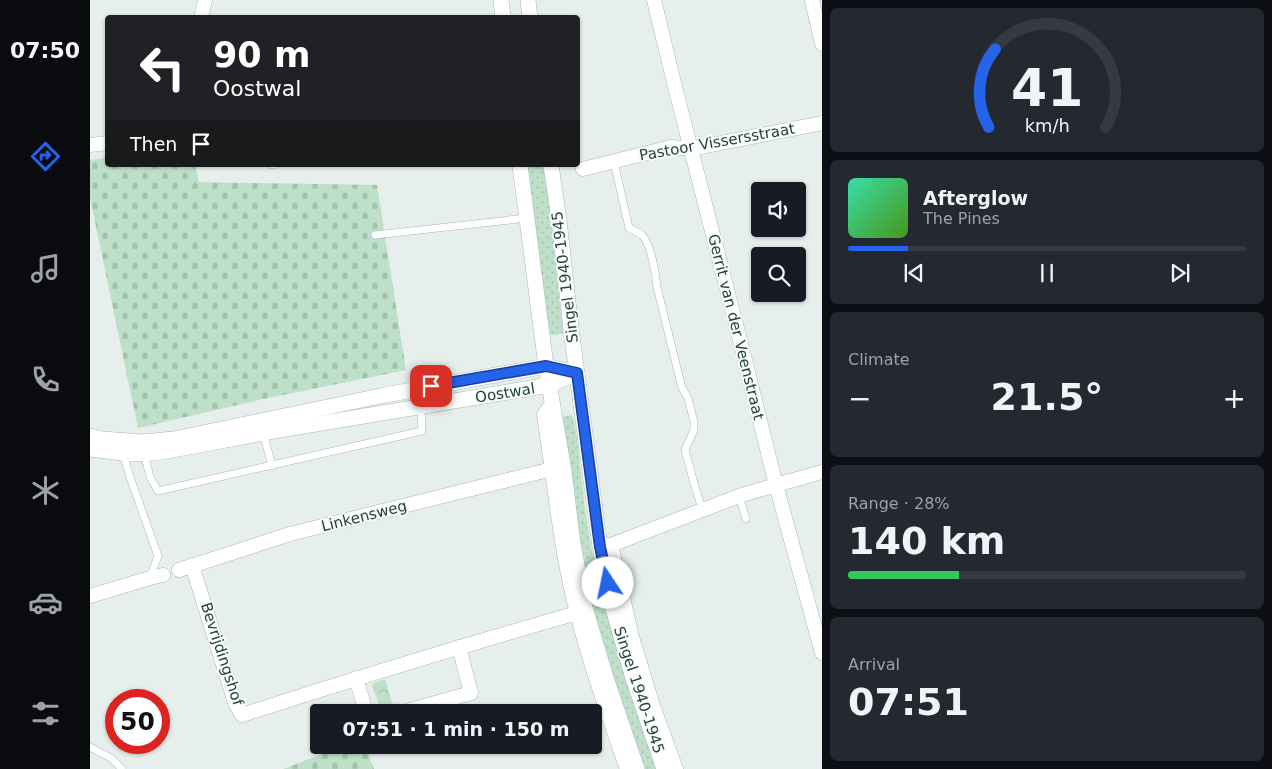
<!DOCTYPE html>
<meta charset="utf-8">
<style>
body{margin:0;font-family:"DejaVu Sans",sans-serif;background:#242831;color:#f1f3f6;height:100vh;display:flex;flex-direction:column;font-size:19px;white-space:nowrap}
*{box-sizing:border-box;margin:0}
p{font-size:16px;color:#9ea1a6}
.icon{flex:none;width:28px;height:28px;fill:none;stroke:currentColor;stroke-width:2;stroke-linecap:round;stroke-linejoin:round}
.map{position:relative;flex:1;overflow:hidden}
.details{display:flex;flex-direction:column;gap:8px;padding:8px;background:#0d0f14;width:450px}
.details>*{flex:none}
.guide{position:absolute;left:15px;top:15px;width:475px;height:152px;border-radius:5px;box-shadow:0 1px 4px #0004;background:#202124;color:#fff;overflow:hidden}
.buttons{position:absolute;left:661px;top:182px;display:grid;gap:10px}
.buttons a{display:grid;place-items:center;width:55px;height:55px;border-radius:5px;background:#171b24;box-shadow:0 1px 4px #0004;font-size:25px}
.speed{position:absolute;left:15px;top:689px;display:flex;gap:10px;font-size:25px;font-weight:700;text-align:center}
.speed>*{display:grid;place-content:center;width:65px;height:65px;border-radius:50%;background:#171b24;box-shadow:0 1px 4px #0004;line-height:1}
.speed .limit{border:8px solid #d22;background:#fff;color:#111}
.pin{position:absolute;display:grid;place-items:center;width:42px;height:42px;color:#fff;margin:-21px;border-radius:10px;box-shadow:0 2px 8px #0006}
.me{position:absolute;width:55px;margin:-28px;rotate:349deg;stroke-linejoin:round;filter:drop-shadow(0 0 4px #0008)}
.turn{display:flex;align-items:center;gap:18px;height:105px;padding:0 25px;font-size:22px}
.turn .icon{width:65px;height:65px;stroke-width:2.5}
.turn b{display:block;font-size:35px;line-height:42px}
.then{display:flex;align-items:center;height:48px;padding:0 25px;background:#0003;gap:10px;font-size:19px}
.big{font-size:38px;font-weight:700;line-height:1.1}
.details .widget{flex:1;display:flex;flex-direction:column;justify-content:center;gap:8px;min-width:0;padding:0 18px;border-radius:8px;background:#242831}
.details .dial{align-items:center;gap:0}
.dial svg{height:130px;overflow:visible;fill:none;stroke:#363941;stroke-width:7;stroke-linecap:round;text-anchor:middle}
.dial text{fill:#f1f3f6;stroke:none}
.song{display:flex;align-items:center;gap:15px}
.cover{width:60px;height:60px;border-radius:8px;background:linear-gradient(135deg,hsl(160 70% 55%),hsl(100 70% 35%))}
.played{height:5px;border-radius:2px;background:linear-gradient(90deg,#2563eb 15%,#363941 15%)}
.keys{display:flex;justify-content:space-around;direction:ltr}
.heat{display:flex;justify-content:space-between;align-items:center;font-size:28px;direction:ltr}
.charge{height:8px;border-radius:4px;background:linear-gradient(90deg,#34c759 28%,#363941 0)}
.trip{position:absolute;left:220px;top:704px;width:292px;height:50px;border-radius:5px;background:#171b24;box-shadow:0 1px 4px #0004;font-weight:700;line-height:50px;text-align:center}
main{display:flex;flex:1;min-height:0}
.menu{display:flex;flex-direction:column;width:90px;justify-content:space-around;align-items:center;background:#090b0e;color:#9ea1a6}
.menu .icon{width:35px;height:35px}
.menu .selected{color:#2563eb}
.menu b{font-size:22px;color:#f1f3f6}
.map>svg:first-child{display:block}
.grass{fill:url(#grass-dots)}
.cemetery{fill:url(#cemetery-stones)}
.park{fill:url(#park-crowns)}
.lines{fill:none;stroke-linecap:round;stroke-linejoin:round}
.lane-casing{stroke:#a8b8b2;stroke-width:8}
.street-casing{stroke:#a8b8b2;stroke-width:15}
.secondary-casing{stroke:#a4bbb3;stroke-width:16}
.lane{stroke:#fff;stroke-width:7}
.street{stroke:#fff;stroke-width:14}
.secondary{stroke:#fff;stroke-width:15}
.route-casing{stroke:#184099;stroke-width:12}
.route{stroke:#2563eb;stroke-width:9}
.labels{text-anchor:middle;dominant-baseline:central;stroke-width:4;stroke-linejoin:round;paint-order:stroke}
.street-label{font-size:15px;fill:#24423a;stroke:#f7fbf9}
</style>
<main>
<nav class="menu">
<b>07:50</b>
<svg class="icon selected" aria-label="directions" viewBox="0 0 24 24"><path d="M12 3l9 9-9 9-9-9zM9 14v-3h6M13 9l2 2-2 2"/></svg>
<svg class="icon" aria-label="music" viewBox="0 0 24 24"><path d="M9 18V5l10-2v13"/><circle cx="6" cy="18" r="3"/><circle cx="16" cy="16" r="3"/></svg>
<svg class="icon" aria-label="phone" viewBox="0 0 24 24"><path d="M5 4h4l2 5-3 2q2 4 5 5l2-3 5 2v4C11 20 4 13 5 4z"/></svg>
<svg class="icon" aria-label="climate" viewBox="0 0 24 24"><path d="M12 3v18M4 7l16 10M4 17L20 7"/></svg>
<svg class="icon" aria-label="car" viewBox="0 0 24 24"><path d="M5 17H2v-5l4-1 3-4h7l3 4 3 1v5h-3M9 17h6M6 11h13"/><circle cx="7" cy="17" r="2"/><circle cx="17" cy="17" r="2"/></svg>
<svg class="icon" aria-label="filters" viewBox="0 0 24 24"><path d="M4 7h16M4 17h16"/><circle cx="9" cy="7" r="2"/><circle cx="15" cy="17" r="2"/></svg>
</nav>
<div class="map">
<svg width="732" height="769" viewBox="0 0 732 769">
<defs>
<pattern id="grass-dots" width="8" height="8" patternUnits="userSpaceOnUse" patternTransform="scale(1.25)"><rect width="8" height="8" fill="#bfe0c8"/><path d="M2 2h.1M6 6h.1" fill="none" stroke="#a4c1ad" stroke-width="1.8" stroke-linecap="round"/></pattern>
<pattern id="cemetery-stones" width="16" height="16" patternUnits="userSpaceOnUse" patternTransform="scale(1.25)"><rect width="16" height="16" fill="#bfe0c8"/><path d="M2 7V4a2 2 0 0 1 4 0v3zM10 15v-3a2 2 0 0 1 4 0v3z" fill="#a4c1ad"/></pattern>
<pattern id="park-crowns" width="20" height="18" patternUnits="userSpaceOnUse" patternTransform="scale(1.25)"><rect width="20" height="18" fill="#bfe0c8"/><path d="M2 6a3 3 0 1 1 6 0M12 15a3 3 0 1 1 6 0" fill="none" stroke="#a4c1ad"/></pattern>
</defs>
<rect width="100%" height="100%" fill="#e6efeb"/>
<g class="grass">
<path d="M436,165h20l17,168 -7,2 -6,-1z"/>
<path d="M482,415c5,13 6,36 8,50 5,42 8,84 23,124l56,180h-17l-53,-166 -28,-186z"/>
</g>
<g class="cemetery">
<path d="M17,158l1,7h87l4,17 178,3 29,185 -138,28 -130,30 -48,-230v-38z"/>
<path d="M256,745h19l9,24h-91z"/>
</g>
<path class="park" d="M295,679l8,26 -8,3 -5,-1 -8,-22 2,-2z"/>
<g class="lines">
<defs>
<g id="lane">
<path d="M524,162l15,66c4,2 10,5 14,8 8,9 13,39 14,51l25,101 6,10 6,24v8l-9,20 9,33 8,26"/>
<path d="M182,165h1"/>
<path d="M285,235l152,-17"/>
<path d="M173,432l9,34"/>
<path d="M54,453l6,24 8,14 264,-60 -1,-24"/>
<path d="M33,454l7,23 28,79 -8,22"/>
<path d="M649,496l7,23"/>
<path d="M0,747l21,11 11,11"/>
</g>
<g id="street">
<path d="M564,0l21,87 65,253 36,145 46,168"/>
<path d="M722,0l10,44"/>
<path d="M111,18l4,-18"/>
<path d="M0,145l18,-2"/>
<path d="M493,169l88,-22 20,2 131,-26"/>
<path d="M462,403l-8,12c8,51 13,103 23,154 13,68 37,134 60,200"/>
<path d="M521,545l21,92 21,69 23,63"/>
<path d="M510,547l11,-2 128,-49 37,-11 46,-13"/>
<path d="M102,565l43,138 7,12c111,-36 223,-70 335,-102"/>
<path d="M89,570l111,-36 262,-65"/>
<path d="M0,596l60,-18 13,-3"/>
<path d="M266,678l10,34"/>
<path d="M313,712l68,-19 -12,-46"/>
</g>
<g id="secondary">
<path d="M411,0l2,18"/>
<path d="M438,0l2,18"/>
<path d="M430,165l26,201 18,105 9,73 12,64 22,73 30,88"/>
<path d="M461,165l8,55 12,109 29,218 11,54 21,74 32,94"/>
<path d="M0,436l12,3 40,3 32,-3 211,-44 161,-29 31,7"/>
<path d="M0,449l40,5 25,-1 50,-9 58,-11 286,-48 28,-12"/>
</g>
</defs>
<use href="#lane" class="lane-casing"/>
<use href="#street" class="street-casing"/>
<use href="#secondary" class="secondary-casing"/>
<use href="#lane" class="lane"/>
<use href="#street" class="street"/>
<use href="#secondary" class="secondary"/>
</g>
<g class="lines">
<defs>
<path id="route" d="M341,386l115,-20 31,7 23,174 8,36"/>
</defs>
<use href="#route" class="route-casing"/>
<use href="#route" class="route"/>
</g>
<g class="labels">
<g class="street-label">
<text transform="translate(627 142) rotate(-10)">Pastoor Vissersstraat</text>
<text transform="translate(475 277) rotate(-97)">Singel 1940-1945</text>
<text transform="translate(646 327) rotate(76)">Gerrit van der Veenstraat</text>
<text transform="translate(415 393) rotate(-9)">Oostwal</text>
<text transform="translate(274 516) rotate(-14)">Linkensweg</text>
<text transform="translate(132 654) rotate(72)">Bevrijdingshof</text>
<text transform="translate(549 690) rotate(72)">Singel 1940-1945</text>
</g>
</g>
</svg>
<div class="buttons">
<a><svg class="icon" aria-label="sound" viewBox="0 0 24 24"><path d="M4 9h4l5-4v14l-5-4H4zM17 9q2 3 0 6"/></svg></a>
<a><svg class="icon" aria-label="search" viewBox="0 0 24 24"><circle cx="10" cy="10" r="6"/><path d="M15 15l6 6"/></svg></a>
</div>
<div class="speed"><div class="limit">50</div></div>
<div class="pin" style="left:341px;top:386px;background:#d93025"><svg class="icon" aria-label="arrive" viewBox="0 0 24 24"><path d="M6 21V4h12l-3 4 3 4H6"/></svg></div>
<svg class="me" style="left:518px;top:583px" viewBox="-20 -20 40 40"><circle r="19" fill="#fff"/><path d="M0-13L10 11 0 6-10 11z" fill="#2563eb"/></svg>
<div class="trip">07:51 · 1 min · 150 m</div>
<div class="guide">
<div class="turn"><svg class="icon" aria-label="left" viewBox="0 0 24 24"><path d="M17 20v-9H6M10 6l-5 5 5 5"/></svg><div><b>90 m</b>Oostwal</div></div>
<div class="then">Then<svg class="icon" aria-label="arrive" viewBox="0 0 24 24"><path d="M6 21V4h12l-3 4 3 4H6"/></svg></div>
</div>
</div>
<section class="details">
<div class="widget dial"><svg viewBox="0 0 100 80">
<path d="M14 69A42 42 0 1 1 86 69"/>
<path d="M14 69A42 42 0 0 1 18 21" stroke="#2563eb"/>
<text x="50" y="56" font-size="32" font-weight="700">41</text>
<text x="50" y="72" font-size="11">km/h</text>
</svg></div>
<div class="widget">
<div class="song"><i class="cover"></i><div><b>Afterglow</b><p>The Pines</p></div></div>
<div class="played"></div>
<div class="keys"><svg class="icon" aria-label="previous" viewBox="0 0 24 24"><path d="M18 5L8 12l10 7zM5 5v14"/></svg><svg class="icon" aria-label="pause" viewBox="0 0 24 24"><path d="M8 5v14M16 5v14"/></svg><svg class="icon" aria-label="next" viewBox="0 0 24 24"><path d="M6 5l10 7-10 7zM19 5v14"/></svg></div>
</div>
<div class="widget"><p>Climate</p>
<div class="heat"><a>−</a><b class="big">21.5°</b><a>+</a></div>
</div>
<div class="widget"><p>Range · 28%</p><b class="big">140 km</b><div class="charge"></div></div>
<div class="widget"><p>Arrival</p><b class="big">07:51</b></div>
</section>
</main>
